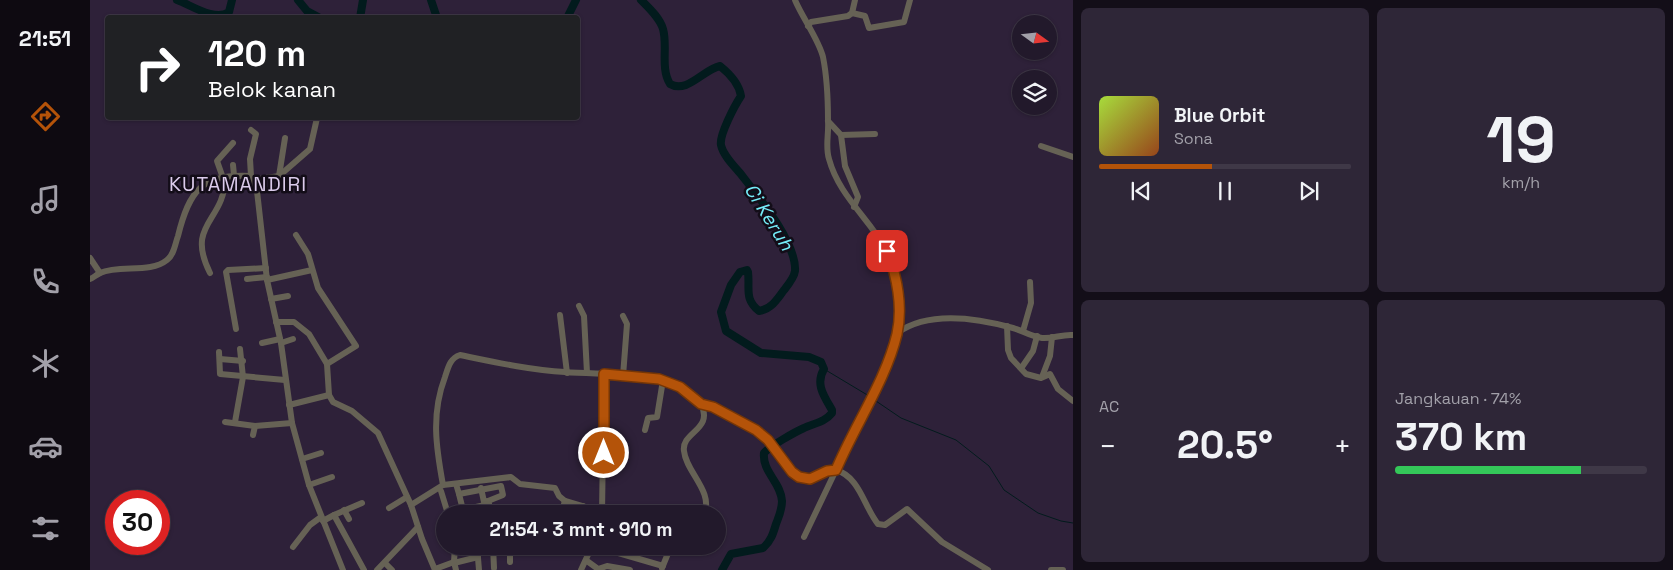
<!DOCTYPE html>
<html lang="id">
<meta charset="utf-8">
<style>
body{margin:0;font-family:"Space Grotesk",sans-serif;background:#2e2637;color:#f1f3f6;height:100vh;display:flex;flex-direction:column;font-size:19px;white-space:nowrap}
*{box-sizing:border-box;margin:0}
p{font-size:16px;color:#a2a0a9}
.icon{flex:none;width:28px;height:28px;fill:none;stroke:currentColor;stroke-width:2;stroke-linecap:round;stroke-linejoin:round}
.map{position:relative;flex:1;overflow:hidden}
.details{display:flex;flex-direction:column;gap:8px;padding:8px;background:#130e18;width:600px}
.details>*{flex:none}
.top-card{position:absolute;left:15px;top:15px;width:475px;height:105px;border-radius:5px;box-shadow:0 1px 4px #0004,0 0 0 1px #3f3847;background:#202124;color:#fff;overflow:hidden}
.needle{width:32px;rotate:105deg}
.fabs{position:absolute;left:922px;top:15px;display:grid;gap:10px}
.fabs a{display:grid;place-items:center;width:45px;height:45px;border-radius:50%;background:#22192b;box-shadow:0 1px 4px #0004,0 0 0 1px #3f3847;font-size:25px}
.speed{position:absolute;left:15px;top:490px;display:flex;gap:10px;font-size:25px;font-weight:700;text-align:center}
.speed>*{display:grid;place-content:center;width:65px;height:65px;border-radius:50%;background:#22192b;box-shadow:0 1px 4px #0004,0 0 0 1px #3f3847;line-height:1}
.speed .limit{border:8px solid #d22;background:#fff;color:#111}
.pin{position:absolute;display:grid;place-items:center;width:42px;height:42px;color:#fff;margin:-21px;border-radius:10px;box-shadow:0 2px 8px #0006}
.me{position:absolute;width:55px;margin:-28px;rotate:0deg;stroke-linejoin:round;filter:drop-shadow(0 0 4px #0008)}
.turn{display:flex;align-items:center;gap:18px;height:105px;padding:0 20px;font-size:22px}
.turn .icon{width:65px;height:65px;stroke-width:2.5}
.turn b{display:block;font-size:35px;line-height:42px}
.big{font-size:38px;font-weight:600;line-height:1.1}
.details .card{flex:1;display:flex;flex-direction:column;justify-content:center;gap:8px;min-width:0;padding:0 18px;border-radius:8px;background:#2e2637}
.details .dial{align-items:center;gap:0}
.dial b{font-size:65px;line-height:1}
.song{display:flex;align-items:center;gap:15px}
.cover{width:60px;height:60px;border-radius:8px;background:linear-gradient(135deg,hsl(80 70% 55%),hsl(20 70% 35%))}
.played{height:5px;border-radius:2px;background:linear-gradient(90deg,#b45309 45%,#3f3847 45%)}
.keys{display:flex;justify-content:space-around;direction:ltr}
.heat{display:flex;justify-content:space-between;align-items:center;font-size:28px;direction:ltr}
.charge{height:8px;border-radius:4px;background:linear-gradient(90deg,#34c759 74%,#3f3847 0)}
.details .tiles{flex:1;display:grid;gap:8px;grid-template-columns:repeat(2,1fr)}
.trip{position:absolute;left:346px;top:505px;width:290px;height:50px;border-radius:25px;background:#22192b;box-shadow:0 1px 4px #0004,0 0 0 1px #3f3847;font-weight:600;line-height:50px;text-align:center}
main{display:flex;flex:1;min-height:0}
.menu{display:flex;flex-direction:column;width:90px;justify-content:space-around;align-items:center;background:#0e0a11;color:#a2a0a9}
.menu .icon{width:35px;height:35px}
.menu .selected{color:#b45309}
.menu b{font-size:22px;color:#f1f3f6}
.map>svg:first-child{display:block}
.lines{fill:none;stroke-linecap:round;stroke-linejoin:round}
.stream{stroke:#021b1d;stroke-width:1}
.river{stroke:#021b1d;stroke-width:8}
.minor{stroke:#666255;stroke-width:6}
.route-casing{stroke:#753606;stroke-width:12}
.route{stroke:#b45309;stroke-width:9}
.labels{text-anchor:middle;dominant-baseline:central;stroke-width:5;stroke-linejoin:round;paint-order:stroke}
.water-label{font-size:19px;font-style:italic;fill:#74edf8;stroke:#130d18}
.quarter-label{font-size:20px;letter-spacing:1px;fill:#dbcbeb;stroke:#130d18}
</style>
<main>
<nav class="menu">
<b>21:51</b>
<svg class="icon selected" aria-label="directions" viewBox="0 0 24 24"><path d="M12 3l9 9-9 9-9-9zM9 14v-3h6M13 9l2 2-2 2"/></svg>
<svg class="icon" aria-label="music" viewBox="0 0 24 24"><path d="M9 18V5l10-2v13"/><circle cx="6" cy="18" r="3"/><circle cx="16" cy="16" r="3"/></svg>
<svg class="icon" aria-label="phone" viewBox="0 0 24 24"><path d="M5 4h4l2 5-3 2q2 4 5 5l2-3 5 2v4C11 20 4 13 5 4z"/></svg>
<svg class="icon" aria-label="climate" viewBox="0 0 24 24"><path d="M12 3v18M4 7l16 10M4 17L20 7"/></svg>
<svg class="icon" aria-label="car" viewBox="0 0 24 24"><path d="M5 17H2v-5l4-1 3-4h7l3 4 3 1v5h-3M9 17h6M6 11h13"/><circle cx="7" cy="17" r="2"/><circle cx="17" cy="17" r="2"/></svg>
<svg class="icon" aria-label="filters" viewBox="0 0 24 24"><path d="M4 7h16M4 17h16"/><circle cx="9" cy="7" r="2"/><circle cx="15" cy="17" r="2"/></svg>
</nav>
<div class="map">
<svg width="983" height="570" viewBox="0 0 983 570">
<rect width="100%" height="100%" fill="#2e2139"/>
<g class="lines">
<g class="stream">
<path d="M734,369l45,27"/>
<path d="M783,399l28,19 55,22 33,26 15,24 34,23 23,8 12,2"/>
</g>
<g class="river">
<path d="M87,0c14,5 38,22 52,12l3,-12"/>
<path d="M208,0l9,11 13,7"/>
<path d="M341,0l6,18"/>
<path d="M551,0c8,8 19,18 22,29 5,17 -3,39 7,55 17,10 34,-15 50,-18 10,8 19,17 21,30 -6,9 -22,39 -20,49 2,10 12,20 19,28 17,22 57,70 55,98 -1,7 -7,14 -11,19 -7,10 -13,19 -25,21 -15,-12 -9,-22 -11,-39l-1,-2 -7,2 -9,13 -10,27 5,19 35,22 48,4 12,5 3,7c-9,15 0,27 8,41v3c-8,10 -18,10 -28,15 -9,4 -34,18 -40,25 -2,19 17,29 18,48 0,9 -3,15 -6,23 -3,10 -5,17 -13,24l-32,6 -9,16"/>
<path d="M270,18l3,-18"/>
<path d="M477,18l9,-18"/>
</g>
<g class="minor">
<path d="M705,0c7,17 24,40 28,57 4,20 5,44 5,64 1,13 -3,26 1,38 10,37 40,59 58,92 39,70 -24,155 -51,219 24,7 28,37 42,54l7,1 22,-16 35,33 46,28"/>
<path d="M762,13l13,3 4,12 35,-6 6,-22"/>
<path d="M718,26l3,-4 37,-6 4,-3 3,-13"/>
<path d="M738,121l13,14 34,-1"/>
<path d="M161,130l5,4 -6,25 1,17 6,15 10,89 14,63 11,80 17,62 34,85"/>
<path d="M751,135l4,31 13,31 -4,10"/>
<path d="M951,146l32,11"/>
<path d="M143,165l1,10"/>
<path d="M189,176l6,-38"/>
<path d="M133,178l-6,-17 16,-18"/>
<path d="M162,180l27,-4 31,-27 7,-31"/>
<path d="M206,235l12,19 10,34 38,58 -29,18"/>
<path d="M0,258l10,15"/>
<path d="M120,273c-25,-50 15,-51 15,-95"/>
<path d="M0,279c3,-1 6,-4 10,-6 20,-9 50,1 67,-13 7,-5 8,-16 11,-24 11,-45 24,-63 73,-60"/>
<path d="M157,279l20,-2"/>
<path d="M177,280l45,-10"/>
<path d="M181,299l17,-3"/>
<path d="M489,306l5,10 3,57"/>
<path d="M470,315l7,58"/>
<path d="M533,316l4,8 -4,52"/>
<path d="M186,322h18l15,12 18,30 2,31 4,7 19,9 26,22 33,72 11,34 13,31"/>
<path d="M917,326l1,24 3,8 15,16 15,4 9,-4 8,15 15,12"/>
<path d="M146,329l-10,-57 2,-2 38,-2"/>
<path d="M933,331l8,-28 -1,-21"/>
<path d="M807,333c32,-23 80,-15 116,-5 10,3 19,9 29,10 11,1 20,-4 31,-3"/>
<path d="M172,343l18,-4"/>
<path d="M191,343l12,-4"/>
<path d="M129,352l1,22 65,6"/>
<path d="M130,359l23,2"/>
<path d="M932,367l11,-16 4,-15"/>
<path d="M952,377l8,-21 2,-19"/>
<path d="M611,404c13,26 -20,28 -17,47 2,21 30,41 20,63"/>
<path d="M199,405l40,-10"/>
<path d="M135,422l30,4 37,-3"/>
<path d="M145,422l8,-45 -3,-28"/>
<path d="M555,430l3,-12 9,-1 6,-37"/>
<path d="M163,435l2,-9"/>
<path d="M212,459l19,-6"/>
<path d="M366,484l3,10 42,-8 2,9 -15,6"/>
<path d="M219,485l23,-8"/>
<path d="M353,485l68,-8 9,7 35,4 4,8 6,5"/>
<path d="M391,488l3,14 4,-1 3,13"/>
<path d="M351,491l7,23"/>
<path d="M369,494l5,20"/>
<path d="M321,505l32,-20c-7,-38 -12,-71 2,-108 3,-9 5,-19 15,-22 34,7 70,15 105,17 37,3 79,-1 113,14 9,4 16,15 24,18 19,7 53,21 67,36 10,12 18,36 35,39 10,2 22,-8 32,-9l-32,67"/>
<path d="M299,508l18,-11"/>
<path d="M254,510l5,9"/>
<path d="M373,510l26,-6"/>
<path d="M471,514l4,-13 37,11"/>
<path d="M490,514l3,-8"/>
<path d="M512,514l2,-140"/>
<path d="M244,515l28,-12"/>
<path d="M233,521l11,-6 30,55"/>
<path d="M365,546l-1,16 2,8"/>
<path d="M387,546l2,24"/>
<path d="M403,546l1,22"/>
<path d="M420,546v16"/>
<path d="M522,546l3,6 48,14"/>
<path d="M203,547l17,-22 11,-8"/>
<path d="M478,549l1,-3"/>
<path d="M497,561l11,8 9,-3 23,4"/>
<path d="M295,563l7,7"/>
<path d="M364,563l24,-6"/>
<path d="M572,568l9,-22"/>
<path d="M345,569l19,-7"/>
<path d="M287,570l41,-43"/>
<path d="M491,570l11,-24"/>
<path d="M961,570h12"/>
</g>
</g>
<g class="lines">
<defs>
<path id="route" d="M514,453v-79l55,5 21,8 21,17 12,3 43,23 12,10 24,32 7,5 11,2 17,-8 9,-1c19,-45 50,-90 61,-136 6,-27 0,-58 -10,-83"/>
</defs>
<use href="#route" class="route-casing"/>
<use href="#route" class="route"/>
</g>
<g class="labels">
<g class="water-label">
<text transform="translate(679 217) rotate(58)">Ci Keruh</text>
</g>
<g class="quarter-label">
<text x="148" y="184">KUTAMANDIRI</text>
</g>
</g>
</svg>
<div class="fabs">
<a><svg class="needle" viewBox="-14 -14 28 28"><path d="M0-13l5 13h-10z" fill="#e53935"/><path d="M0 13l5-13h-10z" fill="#a2a0a9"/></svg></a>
<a><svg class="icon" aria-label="layers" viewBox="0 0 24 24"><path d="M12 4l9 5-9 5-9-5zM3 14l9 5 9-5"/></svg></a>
</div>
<div class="speed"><div class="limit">30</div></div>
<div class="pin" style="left:797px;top:251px;background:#d93025"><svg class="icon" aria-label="arrive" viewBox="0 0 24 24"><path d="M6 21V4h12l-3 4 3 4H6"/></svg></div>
<svg class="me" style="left:514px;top:453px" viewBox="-20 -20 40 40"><circle r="17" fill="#b45309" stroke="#fff" stroke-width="3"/><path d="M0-11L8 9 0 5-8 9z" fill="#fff"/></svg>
<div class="trip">21:54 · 3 mnt · 910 m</div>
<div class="top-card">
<div class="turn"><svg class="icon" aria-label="right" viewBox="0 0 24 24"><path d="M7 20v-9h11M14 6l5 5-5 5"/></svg><div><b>120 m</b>Belok kanan</div></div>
</div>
</div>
<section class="details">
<div class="tiles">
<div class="card">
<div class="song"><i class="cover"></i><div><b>Blue Orbit</b><p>Sona</p></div></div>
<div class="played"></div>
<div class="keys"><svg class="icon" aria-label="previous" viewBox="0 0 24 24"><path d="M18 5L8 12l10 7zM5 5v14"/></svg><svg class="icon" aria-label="pause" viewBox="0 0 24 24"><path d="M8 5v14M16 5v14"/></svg><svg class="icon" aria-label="next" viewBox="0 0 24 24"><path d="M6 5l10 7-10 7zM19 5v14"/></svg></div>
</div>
<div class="card dial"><b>19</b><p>km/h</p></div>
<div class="card"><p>AC</p>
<div class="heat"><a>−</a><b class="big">20.5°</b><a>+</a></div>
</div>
<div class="card"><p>Jangkauan · 74%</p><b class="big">370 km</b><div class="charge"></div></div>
</div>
</section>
</main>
